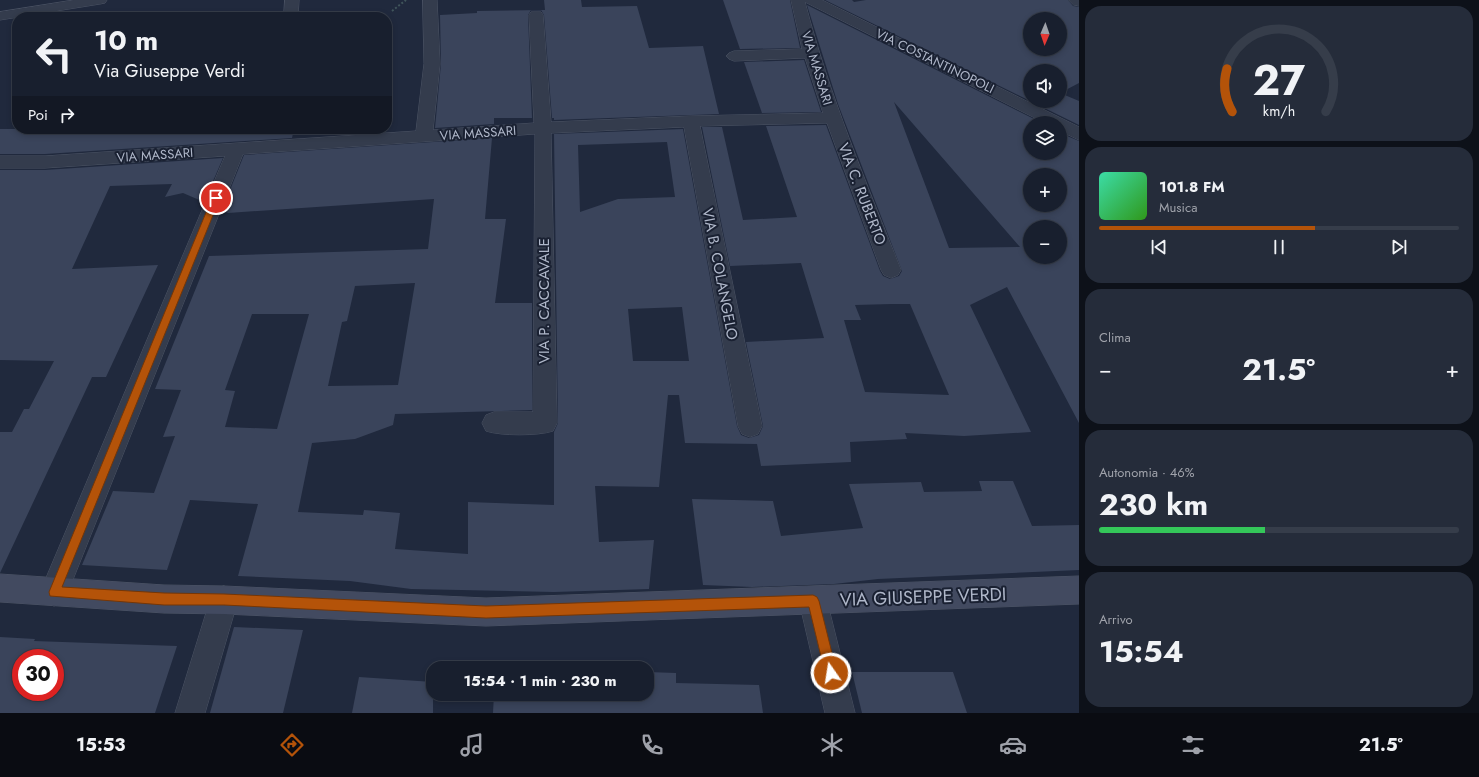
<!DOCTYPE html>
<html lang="it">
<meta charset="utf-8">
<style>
body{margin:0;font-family:Jost,sans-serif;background:#252c3a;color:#f1f3f6;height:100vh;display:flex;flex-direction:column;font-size:15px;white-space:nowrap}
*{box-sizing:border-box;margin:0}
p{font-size:13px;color:#9fa2aa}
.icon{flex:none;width:22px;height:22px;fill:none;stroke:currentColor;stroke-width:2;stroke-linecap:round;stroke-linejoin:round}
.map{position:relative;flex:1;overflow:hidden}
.sheet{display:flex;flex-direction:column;gap:6px;padding:6px;background:#0d1119;width:400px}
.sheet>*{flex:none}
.guide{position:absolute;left:12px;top:12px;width:380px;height:122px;border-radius:16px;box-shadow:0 2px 6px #0003,0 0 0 1px #363d4a;background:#181f2e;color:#f1f3f6;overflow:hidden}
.needle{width:26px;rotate:182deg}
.fabs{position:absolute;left:1023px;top:12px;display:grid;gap:8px}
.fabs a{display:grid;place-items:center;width:44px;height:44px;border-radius:50%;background:#181f2e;box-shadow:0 2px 6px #0003,0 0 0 1px #363d4a;font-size:20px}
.speed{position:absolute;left:12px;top:649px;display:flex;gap:8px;font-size:20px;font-weight:700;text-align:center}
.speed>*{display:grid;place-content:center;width:52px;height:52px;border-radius:50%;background:#181f2e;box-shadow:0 2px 6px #0003,0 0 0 1px #363d4a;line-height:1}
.speed .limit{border:6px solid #d22;background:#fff;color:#111}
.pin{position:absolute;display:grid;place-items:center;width:34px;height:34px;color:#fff;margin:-17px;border:2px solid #fff;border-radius:50%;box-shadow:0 1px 4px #0007}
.me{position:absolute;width:44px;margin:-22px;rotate:347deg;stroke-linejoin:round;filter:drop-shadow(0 0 3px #0008)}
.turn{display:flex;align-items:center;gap:14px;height:84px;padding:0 16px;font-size:18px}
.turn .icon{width:52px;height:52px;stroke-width:2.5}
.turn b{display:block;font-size:28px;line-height:34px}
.then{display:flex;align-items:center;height:38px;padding:0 16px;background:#0003;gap:8px;font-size:15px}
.big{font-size:30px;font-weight:700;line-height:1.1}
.sheet .widget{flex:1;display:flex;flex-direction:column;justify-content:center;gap:6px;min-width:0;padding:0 14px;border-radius:16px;background:#252c3a}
.sheet .dial{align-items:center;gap:0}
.dial svg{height:104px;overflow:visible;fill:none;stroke:#363d4a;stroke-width:7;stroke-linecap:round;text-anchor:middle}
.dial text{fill:#f1f3f6;stroke:none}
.song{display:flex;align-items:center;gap:12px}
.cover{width:48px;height:48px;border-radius:6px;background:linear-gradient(135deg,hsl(160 70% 55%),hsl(110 70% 35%))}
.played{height:4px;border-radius:2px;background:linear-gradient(90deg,#b45309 60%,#363d4a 60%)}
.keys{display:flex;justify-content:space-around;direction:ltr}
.heat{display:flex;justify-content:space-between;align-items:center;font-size:22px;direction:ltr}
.charge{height:6px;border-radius:3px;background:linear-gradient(90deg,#34c759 46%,#363d4a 0)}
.trip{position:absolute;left:426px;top:661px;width:228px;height:40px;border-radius:16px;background:#181f2e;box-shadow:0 2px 6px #0003,0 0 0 1px #363d4a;font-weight:700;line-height:40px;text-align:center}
.tab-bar{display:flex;height:64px;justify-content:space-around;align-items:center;background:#0a0c12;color:#9fa2aa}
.tab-bar .icon{width:28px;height:28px}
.tab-bar .on{color:#b45309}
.tab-bar b{font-size:18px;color:#f1f3f6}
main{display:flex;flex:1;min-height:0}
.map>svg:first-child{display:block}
.building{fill:#3a445b;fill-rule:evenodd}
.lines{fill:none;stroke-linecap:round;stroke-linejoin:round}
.street-casing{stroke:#4c5465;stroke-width:1}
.secondary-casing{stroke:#4c5465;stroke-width:1}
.path{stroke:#40555b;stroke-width:2;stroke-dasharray:2 2;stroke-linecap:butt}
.street{fill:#343c4d;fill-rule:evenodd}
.secondary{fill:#424a60;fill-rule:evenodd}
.route{fill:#b45309;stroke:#753606}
.labels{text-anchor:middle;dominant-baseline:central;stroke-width:4;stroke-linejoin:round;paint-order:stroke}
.far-street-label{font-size:13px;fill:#afb7c9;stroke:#1a2132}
.street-label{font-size:15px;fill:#afb7c9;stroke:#1a2132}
.near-street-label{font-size:18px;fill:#afb7c9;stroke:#1a2132}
</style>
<main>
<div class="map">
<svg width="1079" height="713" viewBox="0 0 1079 713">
<rect width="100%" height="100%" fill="#20293d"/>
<g class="building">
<path d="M544,0h37l1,7 55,-1 12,42 54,-2 16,68 -165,6v-2h-2l-8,-103 -3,-5h-10l-3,5 4,103h-38v6l-59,4 6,-64 -1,-49 37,-2v-2l68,-1z"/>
<path d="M723,0h67l10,48 -60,1z"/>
<path d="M825,0h27l2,2 12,-2h202l5,6 6,1v76l-19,10 19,8v24zM1030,19h30v30h-30zM1030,71h30v30h-30z"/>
<path d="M807,5l235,118h-12v30h30v-20l19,8v282l-72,-136 -37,18 61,127 -67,4 -59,-3 2,6 -57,3 1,20 -90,4 -4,-22 -72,-1 -6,-48h-11l-9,92 -64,-1 4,56 55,-2 -5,49 -95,3 -143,-3 -61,-8 -112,-5 20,-72 -68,-4 -23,70 -85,-5 31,-74 41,2 21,-57 -12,1 18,-47 -26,-1 54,-133 219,-7 6,-50 -206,14 -6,-3 22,-55 248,-17 -7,81h21l-11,84h37v107l-137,4 -2,11 -38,14 -43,4 -14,69 65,3 1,-5 36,3 -5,36 73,5v-52l86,3v-73l4,-9 -4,-289 129,-5 54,297 4,9 8,3 10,-3 4,-9 -17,-84 78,-4 -23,-75 -71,3 -28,-139h20l21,93 54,-3 -31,-91 60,-1 54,146 3,5 7,3 9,-3 3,-5 -64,-167zM894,102l126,145 -71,1zM667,142l8,55 -57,2 -38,13 -2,-67zM1030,175h30v30h-30zM1030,227h30v30h-30zM415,283l-17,102 -70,1 14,-64 5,-1 8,-35zM892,304h18l39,91 -84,-3 -21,-72h17l-6,-15zM682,307l7,54h-56l-5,-52zM252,314h57l-32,115 -52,-2 10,-36 -10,-1z"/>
<path d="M804,60l17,52 -59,1 -18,-51z"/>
<path d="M0,129h294l-2,9 -247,16h-45z"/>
<path d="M223,158l-19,44 -21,-9 -18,4 7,-13 -62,2 -38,83 86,-4 -52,112h-14l-92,196v-141h12l12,-23h5l25,-48 -54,-1v-190h45z"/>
<path d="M979,481h34l19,45 47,-1v45l-201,9 -44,5 -82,3 -49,-2 -11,-86 81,2 8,35 82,-8 -14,-44 72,-2 3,10 58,-1z"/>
<path d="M234,627l69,3 -20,83h-73z"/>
<path d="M0,637l35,2 -1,2 143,5 -22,67h-155zM21,658h34v34h-34z"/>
<path d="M497,664l84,4h-85z"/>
<path d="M647,672l29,1v10l83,2 4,28h-270l1,-19h153z"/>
<path d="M852,672h101l14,41h-105z"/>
<path d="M359,677l74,5v31h-81z"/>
</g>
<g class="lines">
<defs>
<g id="street">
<path d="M74,0h33l-2,3 -5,1 -100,16v-8z"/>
<path d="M285,0h14l-1,17h-14z"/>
<path d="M423,0h14l3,64 -7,66 101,-7 -5,-108 2,-3h10l2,3 8,107 140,-6 132,-3 -18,-55 -71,3 -5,-2 -3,-3 3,-3 5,-2 68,-2 -11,-49h31l257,127v13l-19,-9v-8h-15l-240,-121c24,92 61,180 96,268l-3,5 -7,3 -7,-3 -3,-5 -54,-147 -127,3 62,300 -4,8 -8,3 -8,-3 -4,-8 -54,-299 -133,6 6,290 -4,8c-15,5 -52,5 -67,0l-4,-8 4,-8 8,-3h39l2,-278 -292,20 -179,448 -10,4 -10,-4 -4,-10 185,-436 -180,12h-45v-12h45l371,-25 8,-67z"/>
<path d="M1069,0h10v6l-5,-1z"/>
<path d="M224,586l10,4 4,10 -33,113h-30l35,-113 4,-10z"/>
<path d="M813,587l10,4 4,10 28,112h-30l-26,-112 4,-10z"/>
</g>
<path id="secondary" d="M0,574l164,11 60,1 262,12 593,-22v28l-593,22 -262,-12 -60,-1 -164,-11z"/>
</defs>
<use href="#street" class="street-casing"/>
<use href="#secondary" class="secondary-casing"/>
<path class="path" d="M392,11l14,-11"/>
<use href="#street" class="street"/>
<use href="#secondary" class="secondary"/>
</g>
<path class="route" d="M216,195l4,3 -158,389 102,6 60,1 262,12 327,-11 4,2 2,4 18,72 -2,4 -4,2 -5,-2 -1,-4 -16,-66 -323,11 -262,-13h-60l-114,-9 -1,-4 163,-394z"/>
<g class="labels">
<g class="far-street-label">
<text transform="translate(935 61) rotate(26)">VIA COSTANTINOPOLI</text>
<text transform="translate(817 68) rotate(73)">VIA MASSARI</text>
<text transform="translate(478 133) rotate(-4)">VIA MASSARI</text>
<text transform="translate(155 155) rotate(-4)">VIA MASSARI</text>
</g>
<g class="street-label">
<text transform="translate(862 194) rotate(69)">VIA C. RUBERTO</text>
<text transform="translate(720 274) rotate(79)">VIA B. COLANGELO</text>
<text transform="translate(544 301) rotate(-90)">VIA P. CACCAVALE</text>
</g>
<g class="near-street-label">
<text transform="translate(923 597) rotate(-2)">VIA GIUSEPPE VERDI</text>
</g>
</g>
</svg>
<div class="fabs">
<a><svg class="needle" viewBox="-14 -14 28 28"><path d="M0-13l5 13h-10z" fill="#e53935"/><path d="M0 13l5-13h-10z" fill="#9fa2aa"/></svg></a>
<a><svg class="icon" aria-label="sound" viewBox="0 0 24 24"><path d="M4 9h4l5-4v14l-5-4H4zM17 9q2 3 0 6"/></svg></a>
<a><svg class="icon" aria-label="layers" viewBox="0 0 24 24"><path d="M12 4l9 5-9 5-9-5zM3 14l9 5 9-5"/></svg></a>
<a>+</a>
<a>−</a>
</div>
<div class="speed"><div class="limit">30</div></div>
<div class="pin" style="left:216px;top:198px;background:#d93025"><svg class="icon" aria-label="arrive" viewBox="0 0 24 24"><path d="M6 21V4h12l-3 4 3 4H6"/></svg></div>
<svg class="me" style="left:831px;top:673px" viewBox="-20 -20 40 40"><circle r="17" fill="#b45309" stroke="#fff" stroke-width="3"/><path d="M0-11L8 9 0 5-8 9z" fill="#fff"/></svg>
<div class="trip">15:54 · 1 min · 230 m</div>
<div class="guide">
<div class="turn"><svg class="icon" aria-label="left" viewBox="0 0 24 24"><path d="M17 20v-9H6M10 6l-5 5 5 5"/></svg><div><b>10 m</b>Via Giuseppe Verdi</div></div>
<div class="then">Poi<svg class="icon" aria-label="right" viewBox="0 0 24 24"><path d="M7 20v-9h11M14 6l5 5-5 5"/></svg></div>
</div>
</div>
<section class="sheet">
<div class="widget dial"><svg viewBox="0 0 100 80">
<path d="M14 69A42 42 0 1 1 86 69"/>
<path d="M14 69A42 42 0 0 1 10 36" stroke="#b45309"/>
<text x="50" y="56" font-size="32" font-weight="700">27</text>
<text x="50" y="72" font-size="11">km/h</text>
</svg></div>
<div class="widget">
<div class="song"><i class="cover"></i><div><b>101.8 FM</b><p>Musica</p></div></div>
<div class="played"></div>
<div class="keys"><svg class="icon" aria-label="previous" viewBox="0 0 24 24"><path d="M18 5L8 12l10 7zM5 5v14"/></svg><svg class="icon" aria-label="pause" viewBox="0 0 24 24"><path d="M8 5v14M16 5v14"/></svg><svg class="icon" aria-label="next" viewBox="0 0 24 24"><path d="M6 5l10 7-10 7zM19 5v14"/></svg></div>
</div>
<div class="widget"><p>Clima</p>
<div class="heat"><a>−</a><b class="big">21.5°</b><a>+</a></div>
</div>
<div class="widget"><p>Autonomia · 46%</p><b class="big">230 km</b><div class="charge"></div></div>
<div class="widget"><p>Arrivo</p><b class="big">15:54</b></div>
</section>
</main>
<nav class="tab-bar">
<b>15:53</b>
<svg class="icon on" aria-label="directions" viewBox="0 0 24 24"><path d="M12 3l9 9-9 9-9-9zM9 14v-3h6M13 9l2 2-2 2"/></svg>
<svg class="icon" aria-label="music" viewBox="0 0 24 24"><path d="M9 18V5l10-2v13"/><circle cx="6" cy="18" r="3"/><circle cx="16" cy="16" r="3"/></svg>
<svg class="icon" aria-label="phone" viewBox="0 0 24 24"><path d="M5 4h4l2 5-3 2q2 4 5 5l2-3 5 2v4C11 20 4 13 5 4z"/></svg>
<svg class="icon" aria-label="climate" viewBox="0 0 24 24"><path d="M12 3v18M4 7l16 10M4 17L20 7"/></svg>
<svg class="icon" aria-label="car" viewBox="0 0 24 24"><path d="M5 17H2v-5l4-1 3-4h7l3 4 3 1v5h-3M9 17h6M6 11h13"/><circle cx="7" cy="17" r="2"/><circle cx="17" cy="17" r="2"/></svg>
<svg class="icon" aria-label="filters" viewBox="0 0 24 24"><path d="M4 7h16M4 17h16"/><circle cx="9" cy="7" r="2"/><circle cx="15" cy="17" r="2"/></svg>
<b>21.5°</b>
</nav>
